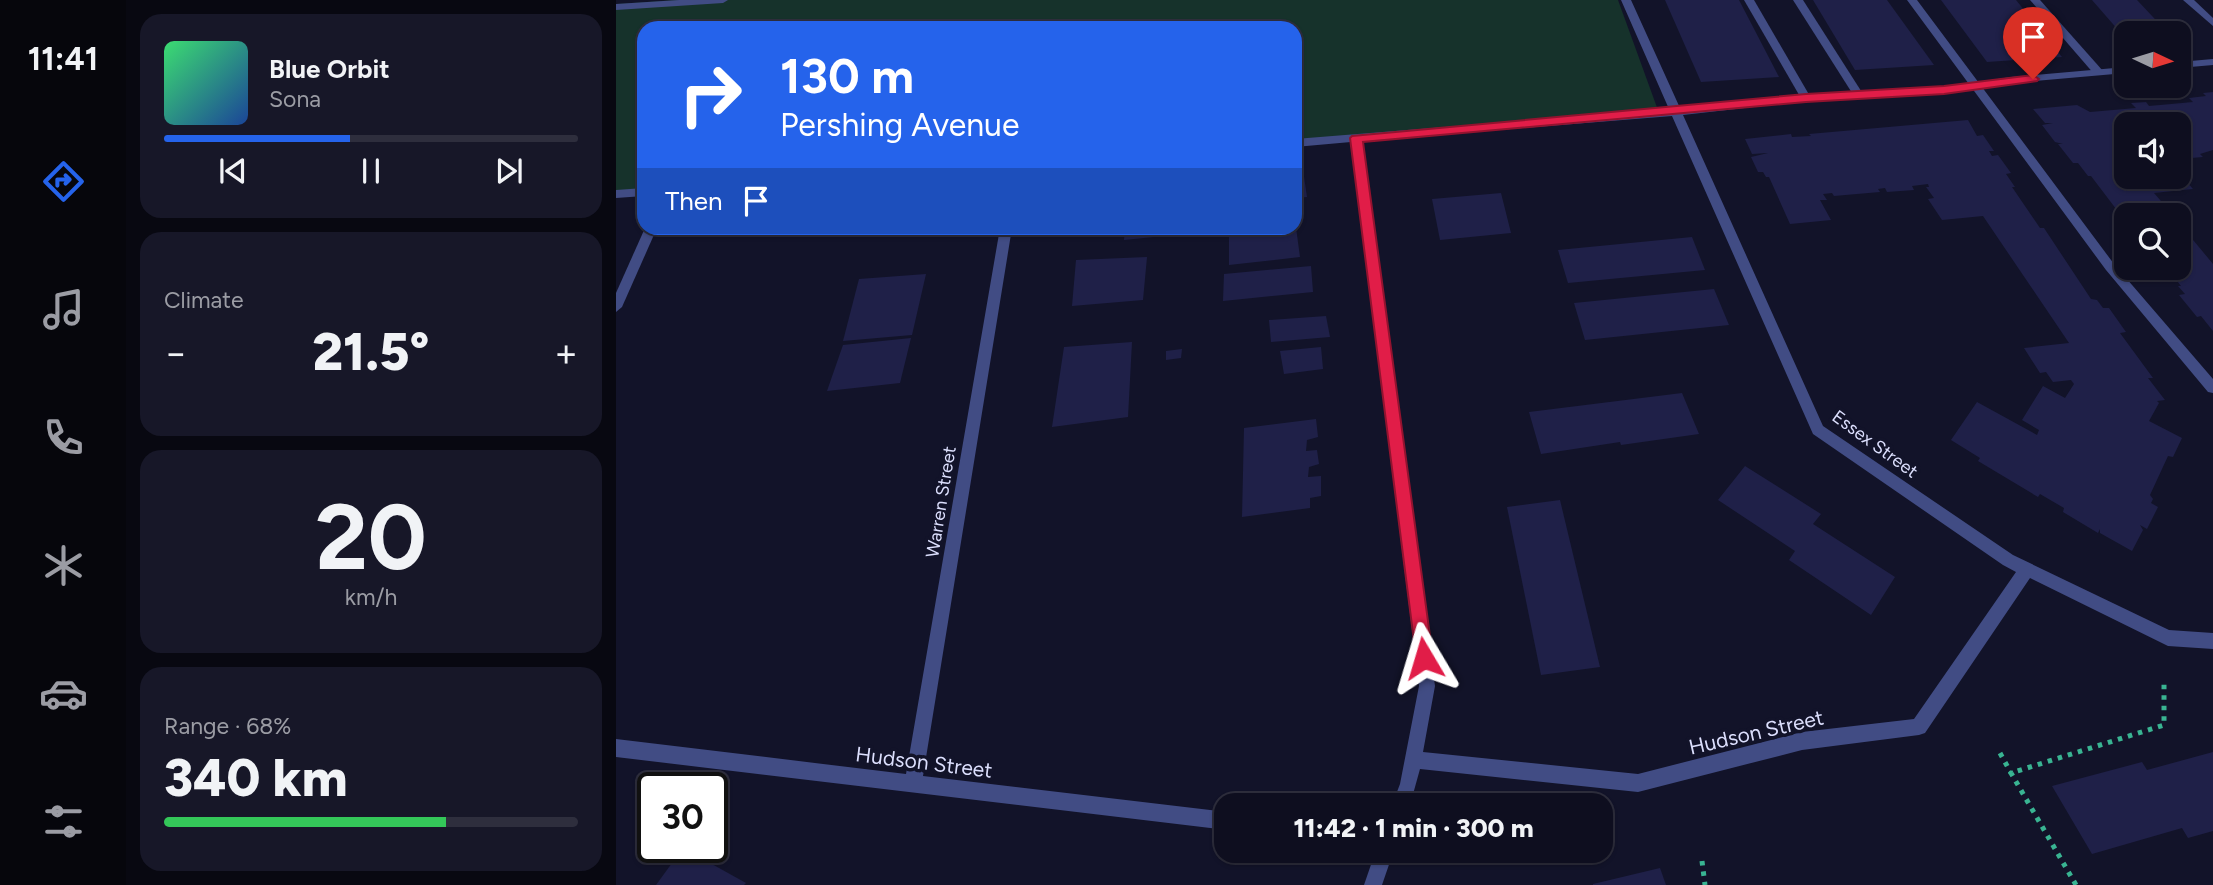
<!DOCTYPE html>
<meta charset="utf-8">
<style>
body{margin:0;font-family:Figtree,sans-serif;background:#171728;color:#f1f3f6;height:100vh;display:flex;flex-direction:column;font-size:26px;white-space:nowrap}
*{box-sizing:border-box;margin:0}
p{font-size:23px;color:#9b9ca4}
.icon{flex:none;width:38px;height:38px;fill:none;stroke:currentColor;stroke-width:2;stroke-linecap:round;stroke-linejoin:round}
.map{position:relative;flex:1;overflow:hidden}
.panel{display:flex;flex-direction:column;gap:14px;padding:14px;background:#080811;width:490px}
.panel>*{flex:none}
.hud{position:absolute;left:21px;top:21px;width:665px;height:214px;border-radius:21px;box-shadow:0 2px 5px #0004,0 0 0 2px #2e2e3d;background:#2563eb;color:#fff;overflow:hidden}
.needle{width:46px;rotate:94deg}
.controls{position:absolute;left:1498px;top:21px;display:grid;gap:14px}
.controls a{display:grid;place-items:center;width:77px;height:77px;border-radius:14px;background:#0e0e1f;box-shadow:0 2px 5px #0004,0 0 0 2px #2e2e3d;font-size:35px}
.speed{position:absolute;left:21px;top:772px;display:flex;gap:14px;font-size:35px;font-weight:700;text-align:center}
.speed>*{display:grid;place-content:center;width:91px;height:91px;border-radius:50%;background:#0e0e1f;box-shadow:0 2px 5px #0004,0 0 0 2px #2e2e3d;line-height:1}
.speed .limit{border:4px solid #111;border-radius:10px;background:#fff;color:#111}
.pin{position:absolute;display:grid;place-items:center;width:60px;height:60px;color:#fff;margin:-72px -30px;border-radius:50% 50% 50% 0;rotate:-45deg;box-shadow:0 0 7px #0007}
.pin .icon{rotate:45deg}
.me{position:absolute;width:77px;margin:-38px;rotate:353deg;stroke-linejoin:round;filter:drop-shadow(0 0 5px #0008)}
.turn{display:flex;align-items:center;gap:24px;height:147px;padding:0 28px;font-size:32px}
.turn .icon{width:91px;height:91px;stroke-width:2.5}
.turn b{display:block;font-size:49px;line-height:60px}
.then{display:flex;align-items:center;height:66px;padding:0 28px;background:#0003;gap:14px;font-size:26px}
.big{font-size:52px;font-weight:800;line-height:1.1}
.panel .widget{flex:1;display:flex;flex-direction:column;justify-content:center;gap:10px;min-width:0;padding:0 24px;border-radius:21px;background:#171728}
.panel .dial{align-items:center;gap:0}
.dial b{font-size:91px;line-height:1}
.song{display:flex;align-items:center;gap:21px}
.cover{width:84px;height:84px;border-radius:10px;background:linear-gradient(135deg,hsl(140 70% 55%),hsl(220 70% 35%))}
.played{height:7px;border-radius:4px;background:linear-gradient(90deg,#2563eb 45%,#2e2e3d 45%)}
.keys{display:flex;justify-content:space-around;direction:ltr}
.heat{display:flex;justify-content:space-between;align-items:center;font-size:38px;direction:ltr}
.charge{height:10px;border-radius:5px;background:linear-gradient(90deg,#34c759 68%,#2e2e3d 0)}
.trip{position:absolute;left:598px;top:793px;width:399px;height:70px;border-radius:21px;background:#0e0e1f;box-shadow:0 2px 5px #0004,0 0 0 2px #2e2e3d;font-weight:800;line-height:70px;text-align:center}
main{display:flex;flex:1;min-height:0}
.dock{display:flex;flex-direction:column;width:126px;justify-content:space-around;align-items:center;background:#06060c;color:#9b9ca4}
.dock .icon{width:49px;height:49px}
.dock .selected{color:#2563eb}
.dock b{font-size:32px;color:#f1f3f6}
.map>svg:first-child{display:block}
.green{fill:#16322b}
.building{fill:#1f2048}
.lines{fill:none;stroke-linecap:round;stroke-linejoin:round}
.path{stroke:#39b492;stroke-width:5;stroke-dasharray:4.5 6;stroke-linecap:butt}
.service{fill:#414c84;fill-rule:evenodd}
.minor{fill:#414c84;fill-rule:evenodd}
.tertiary{fill:#414c84;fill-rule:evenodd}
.route{fill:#e11d48;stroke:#92132f;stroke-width:2}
.labels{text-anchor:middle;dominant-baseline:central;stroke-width:7;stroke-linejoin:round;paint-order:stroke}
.street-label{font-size:18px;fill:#dcdffd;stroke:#121329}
.near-street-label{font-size:21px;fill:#dcdffd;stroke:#121329}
</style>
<main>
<nav class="dock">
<b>11:41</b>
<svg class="icon selected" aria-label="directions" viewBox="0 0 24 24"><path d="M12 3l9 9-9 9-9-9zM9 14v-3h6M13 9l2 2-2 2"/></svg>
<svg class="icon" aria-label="music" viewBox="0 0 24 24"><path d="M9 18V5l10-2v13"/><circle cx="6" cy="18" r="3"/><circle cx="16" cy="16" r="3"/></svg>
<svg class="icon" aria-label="phone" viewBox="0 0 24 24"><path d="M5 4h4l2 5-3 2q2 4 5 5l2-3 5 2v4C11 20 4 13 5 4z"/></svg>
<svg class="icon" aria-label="climate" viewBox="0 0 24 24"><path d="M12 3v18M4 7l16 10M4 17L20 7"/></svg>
<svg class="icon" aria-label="car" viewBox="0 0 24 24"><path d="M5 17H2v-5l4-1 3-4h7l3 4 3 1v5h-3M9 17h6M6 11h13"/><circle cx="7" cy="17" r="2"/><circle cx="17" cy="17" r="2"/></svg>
<svg class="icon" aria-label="filters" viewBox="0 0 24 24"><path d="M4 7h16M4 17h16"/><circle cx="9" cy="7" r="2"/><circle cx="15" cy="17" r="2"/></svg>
</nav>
<section class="panel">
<div class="widget">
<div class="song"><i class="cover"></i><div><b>Blue Orbit</b><p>Sona</p></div></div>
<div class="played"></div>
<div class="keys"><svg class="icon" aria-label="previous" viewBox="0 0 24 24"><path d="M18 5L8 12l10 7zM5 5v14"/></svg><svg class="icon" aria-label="pause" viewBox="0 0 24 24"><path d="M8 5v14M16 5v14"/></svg><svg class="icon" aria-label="next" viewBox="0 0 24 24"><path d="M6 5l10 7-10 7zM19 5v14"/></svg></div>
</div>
<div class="widget"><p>Climate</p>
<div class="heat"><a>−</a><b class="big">21.5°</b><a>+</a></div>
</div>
<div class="widget dial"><b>20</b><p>km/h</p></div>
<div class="widget"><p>Range · 68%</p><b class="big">340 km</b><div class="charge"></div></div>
</section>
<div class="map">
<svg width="1597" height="885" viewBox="0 0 1597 885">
<rect width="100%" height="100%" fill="#121329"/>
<path class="green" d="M60,0h942l41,113 -364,29v-114h-651v165l-28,2v-191z"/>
<g class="building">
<path d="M1049,0h74l40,77 -78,5z"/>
<path d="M1197,0h74l47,65 -79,5z"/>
<path d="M1325,0h75l46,57 -75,5z"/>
<path d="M1476,0h45l31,33h-42v6z"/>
<path d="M1597,92v58l-13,4 3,3 -24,2v-35h-53v53h53v-4l14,16 -39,4 19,22h-47v7l-35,-46h-3l-10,-13h-5l-15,-19h5l-8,-2 -13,-17 11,-2h-8l-12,-14 44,-4 13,7 46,-4 -5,-5 15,-1 3,4 44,-4 -4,-4 17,-2 -3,-3z"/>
<path d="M1352,120l9,16 6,-1 11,16h-5l3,5 6,-1 13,18 -5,1 9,13h-3l28,41h4l47,71 6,1 6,8h6l17,24 -6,1 33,45h-5l17,22 -8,1 2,2 -10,18 33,17 -9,19 -5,-1 -18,39 3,4 -2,4 7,4 -11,22 -7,-4 3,5 -11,21 -32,-18v-4l-2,4 -35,-21 1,-4 -24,-14 -2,3 -60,-36 2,-3 -29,-18 26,-38 60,33 2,-5 -17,-10 21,-34 22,12 9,-14 -3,-4 -18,2 -7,-10 -6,1 -16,-25 45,-5 -86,-127 -41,4 -14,-21 6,-1 -8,-11h3l-1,-3 -16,2 2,4 -27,2 -2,-4 -7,1 2,3 -46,4 -2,-3 -9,1 4,6h-7l11,20 -41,4 -21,-47h-3l-3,-5h-5l-7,-15 17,-4 -16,1 -7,-15 46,-5 1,3 19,-1 -2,-2z"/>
<path d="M687,170l4,27 -12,1v-27z"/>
<path d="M885,193l10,40 -71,7 -8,-41z"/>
<path d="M679,220l5,37 -71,8v-37h66z"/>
<path d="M1563,223l34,41v67l-12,-15 -4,1 -18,-22 6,-1 -7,-8h3l-14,-18h12z"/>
<path d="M509,228h59v6l-60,6z"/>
<path d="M1076,237l13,33 -137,13 -10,-33z"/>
<path d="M531,257l-4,43 -71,6 4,-46z"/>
<path d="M695,266l2,26 -90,9 1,-27z"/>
<path d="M310,274l-14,61 -69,6 16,-62z"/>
<path d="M1098,289l15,36 -144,15 -11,-37z"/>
<path d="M710,316l4,21 -59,5 -2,-22z"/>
<path d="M295,338l-11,45 -73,8 16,-46z"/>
<path d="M516,342l-4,75 -76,10 12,-80z"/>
<path d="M705,347l2,22 -39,5 -4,-23z"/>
<path d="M566,349l-1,9 -15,2v-9z"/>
<path d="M1066,393l17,41 -78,11 -1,-3 -79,12 -12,-42z"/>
<path d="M700,419l2,18 -11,3 -1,11 11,-1 2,14 -10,3 -1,10 13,-1v20l-11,2v10l-68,9 2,-89z"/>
<path d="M1129,466l76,48 -8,10 82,53 -24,38 -82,-55 6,-9 -77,-51z"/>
<path d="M944,500l40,167 -59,8 -34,-168z"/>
<path d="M1597,752v79l-25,7 -6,-10 -90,26 -40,-68 90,-24 5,8z"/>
<path d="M67,848l63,35 -2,2h-88z"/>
<path d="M1044,868l6,17h-73v-1z"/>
</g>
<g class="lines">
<g class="path">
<path d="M1384,753l11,20"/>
<path d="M1086,861l3,24"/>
<path d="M1460,885l-65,-112 153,-48v-45"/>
</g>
<g class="service">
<path d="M1128,0h10l57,98 -1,2h-8z"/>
<path d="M1177,0h10l60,94 -1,2h-8z"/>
<path d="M1414,0h10l63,71v4h-8z"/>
</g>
<g class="minor">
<path d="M63,0h49l-5,3 -107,7v-6z"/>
<path d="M1005,0h10l49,108 126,-13 138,-8 67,-10 115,-10v6l-115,10 -67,10 -138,8 -123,14 140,311 190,129 156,75 44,3v16l-45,-3 -138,-68 -105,155 -6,2 -117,15 -164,42 -218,-23 -10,36h-18l8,-21 19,-98 -68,-544 -56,5v-8l374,-30zM1056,116l141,318 190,131 13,7 -102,147 -112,13 -164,42 -215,-22 12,-66 -73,-545z"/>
<path d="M1567,0h11l19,18v8z"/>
<path d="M1597,59v6l-34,3v-6z"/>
<path d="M28,188v8l-28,2v-8z"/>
<path d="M29,228h12l-35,79 -6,5v-19z"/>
<path d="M384,228h12l-89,548 304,36v18l-611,-73v-18l290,35z"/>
<path d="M760,850h18l-12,35h-18z"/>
</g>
<path class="tertiary" d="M1291,0h10l197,264 99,115v14l-5,-1 -102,-122z"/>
</g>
<path class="route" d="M1417,75l6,4 -2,2 -93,13 -138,8 -443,40 70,516 -3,7 -6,2 -7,-2 -67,-527 2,-2 454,-42 138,-8z"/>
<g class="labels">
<g class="street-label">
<text transform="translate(1259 444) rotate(36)">Essex Street</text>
<text transform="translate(325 502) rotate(-81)">Warren Street</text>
</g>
<g class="near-street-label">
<text transform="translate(1140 732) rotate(-13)">Hudson Street</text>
<text transform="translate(308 762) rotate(7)">Hudson Street</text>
</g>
</g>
</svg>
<div class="controls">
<a><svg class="needle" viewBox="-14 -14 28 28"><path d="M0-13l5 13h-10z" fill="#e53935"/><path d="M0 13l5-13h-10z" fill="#9b9ca4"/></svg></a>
<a><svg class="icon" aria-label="sound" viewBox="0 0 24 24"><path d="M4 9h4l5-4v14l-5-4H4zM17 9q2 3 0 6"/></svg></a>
<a><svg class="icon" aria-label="search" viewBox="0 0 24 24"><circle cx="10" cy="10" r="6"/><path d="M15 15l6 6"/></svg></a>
</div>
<div class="speed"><div class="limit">30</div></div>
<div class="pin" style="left:1417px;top:79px;background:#d93025"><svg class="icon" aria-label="arrive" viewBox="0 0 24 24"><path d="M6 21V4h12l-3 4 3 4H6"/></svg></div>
<svg class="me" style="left:808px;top:658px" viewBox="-20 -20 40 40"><path d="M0-17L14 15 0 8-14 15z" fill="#e11d48" stroke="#fff" stroke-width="4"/></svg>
<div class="trip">11:42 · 1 min · 300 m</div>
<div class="hud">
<div class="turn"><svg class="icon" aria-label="right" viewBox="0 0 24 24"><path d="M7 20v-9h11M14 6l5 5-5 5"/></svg><div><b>130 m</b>Pershing Avenue</div></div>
<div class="then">Then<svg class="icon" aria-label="arrive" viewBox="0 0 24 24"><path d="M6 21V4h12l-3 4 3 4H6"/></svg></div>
</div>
</div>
</main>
